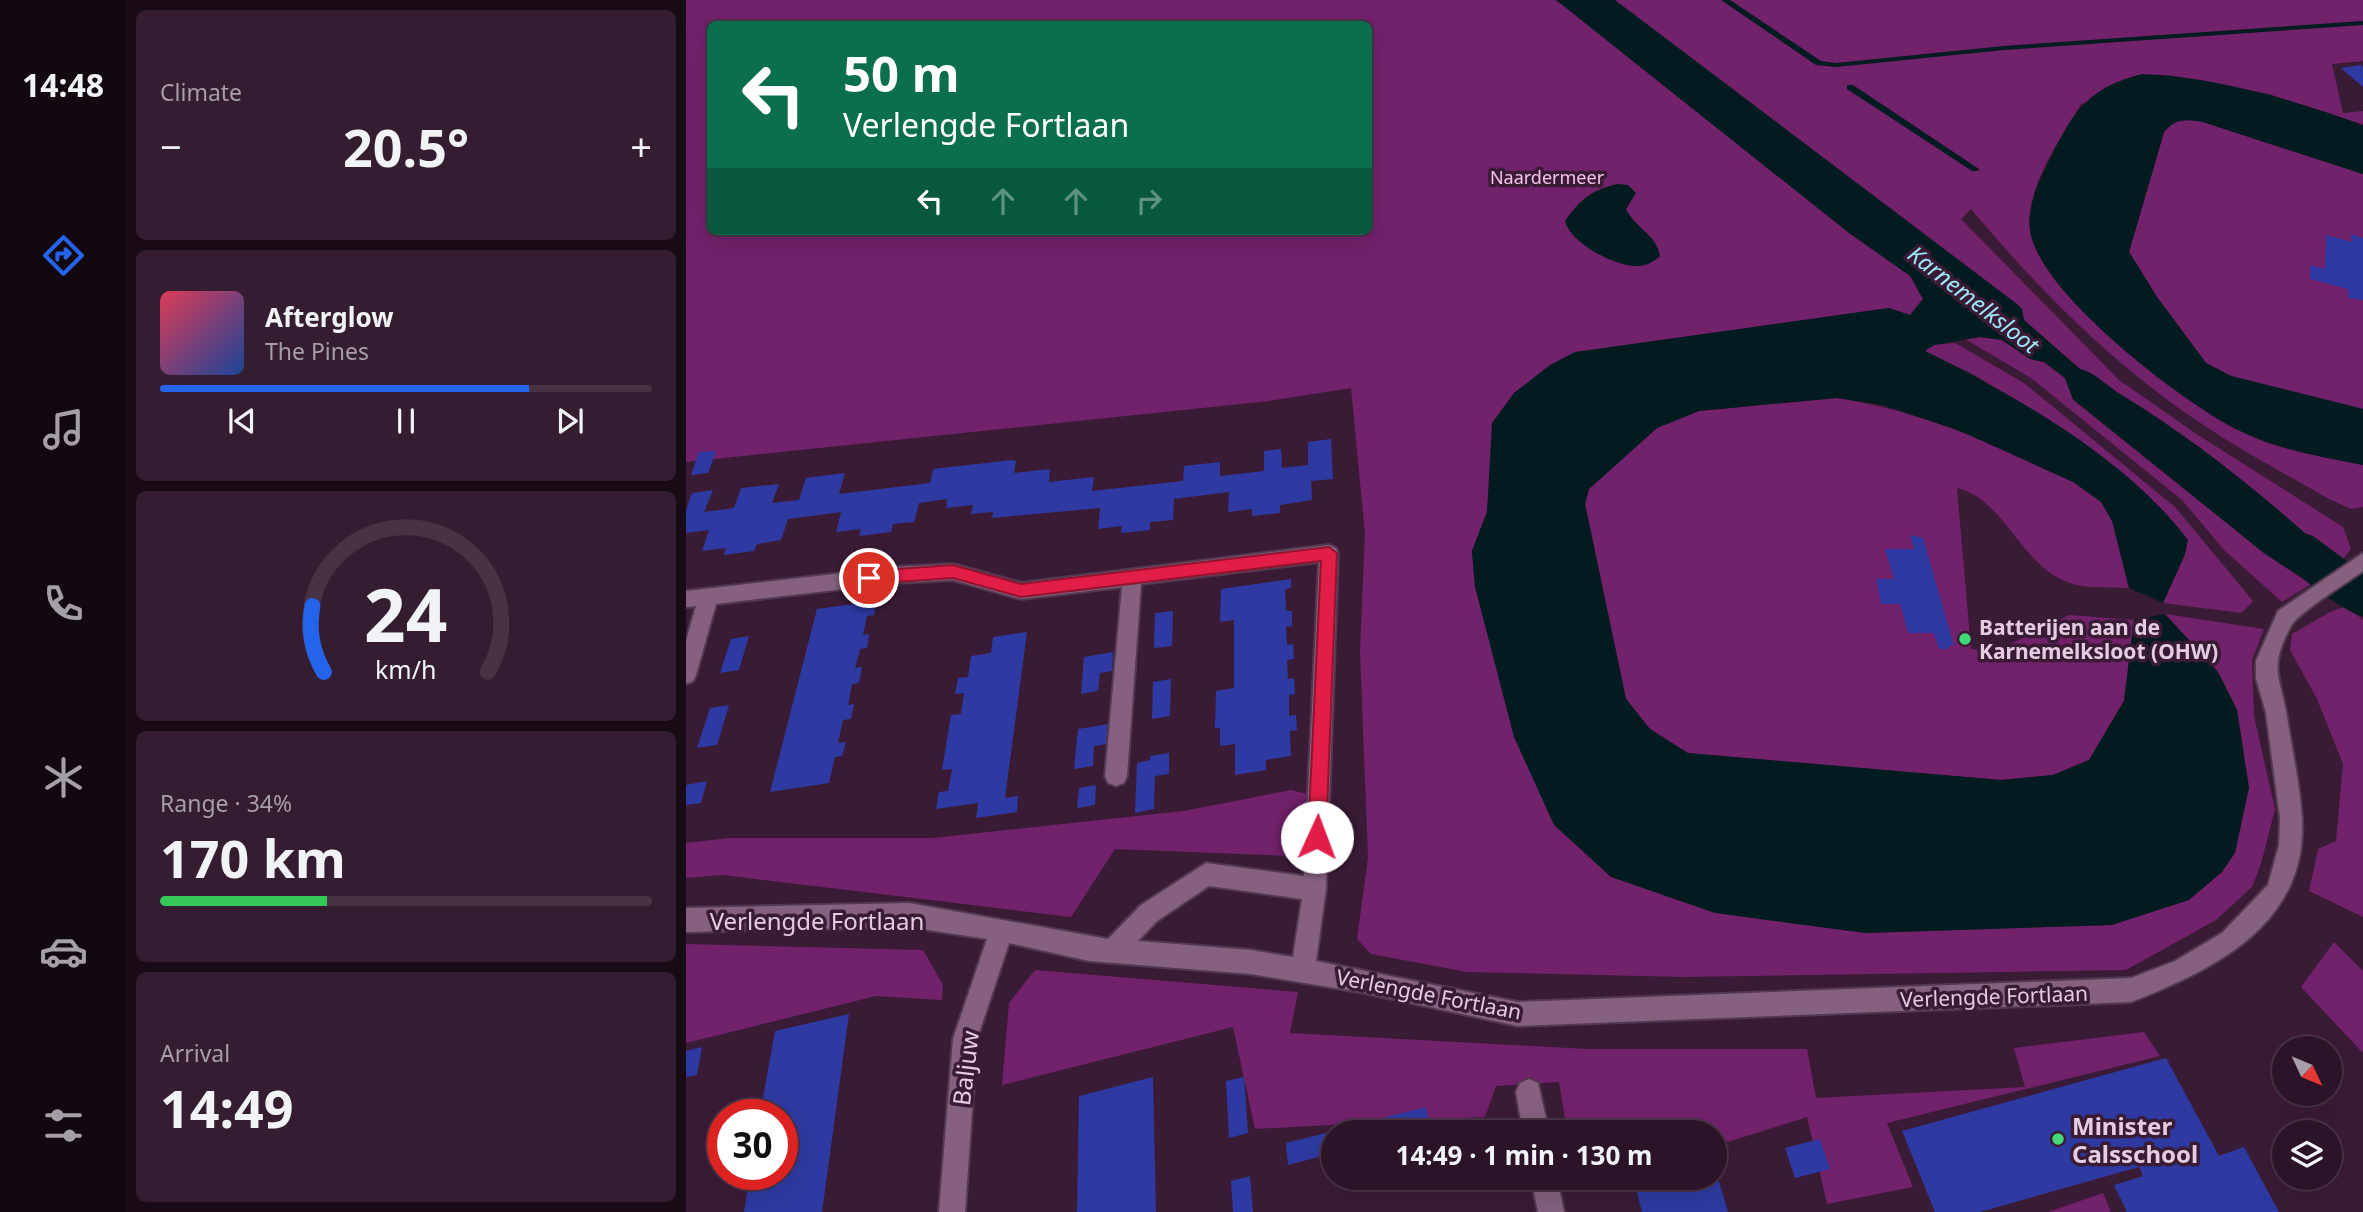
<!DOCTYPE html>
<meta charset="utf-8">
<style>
body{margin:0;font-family:"Noto Sans",sans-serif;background:#341d30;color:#f1f3f6;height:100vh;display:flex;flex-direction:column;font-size:26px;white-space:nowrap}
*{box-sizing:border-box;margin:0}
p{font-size:23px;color:#a69ea8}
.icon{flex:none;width:38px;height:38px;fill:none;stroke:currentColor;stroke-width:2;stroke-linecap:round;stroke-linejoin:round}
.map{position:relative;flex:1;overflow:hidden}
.sheet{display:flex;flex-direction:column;gap:10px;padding:10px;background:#180b16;width:560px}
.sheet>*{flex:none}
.guide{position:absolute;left:21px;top:21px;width:665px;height:214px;border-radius:10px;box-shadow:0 7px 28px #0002,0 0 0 2px #483345;background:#0b6e4f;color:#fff;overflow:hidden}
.needle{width:46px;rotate:134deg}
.buttons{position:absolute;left:1586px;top:1036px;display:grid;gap:14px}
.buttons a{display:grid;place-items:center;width:70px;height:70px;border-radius:50%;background:#2c1428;box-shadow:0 7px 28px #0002,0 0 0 2px #483345;font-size:35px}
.speed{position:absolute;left:21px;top:1099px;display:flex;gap:14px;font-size:35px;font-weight:700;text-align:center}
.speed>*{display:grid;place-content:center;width:91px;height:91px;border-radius:50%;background:#2c1428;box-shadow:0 7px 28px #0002,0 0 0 2px #483345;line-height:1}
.speed .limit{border:10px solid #d22;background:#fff;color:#111}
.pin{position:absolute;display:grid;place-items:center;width:60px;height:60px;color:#fff;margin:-30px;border:4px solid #fff;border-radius:50%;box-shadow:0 2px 7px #0007}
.me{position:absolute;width:77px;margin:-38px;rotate:2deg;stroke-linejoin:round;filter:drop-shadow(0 0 5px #0008)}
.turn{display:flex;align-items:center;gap:24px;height:147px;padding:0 21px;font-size:32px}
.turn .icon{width:91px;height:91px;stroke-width:2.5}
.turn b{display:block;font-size:49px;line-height:60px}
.lanes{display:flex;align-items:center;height:66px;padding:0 21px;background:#0003;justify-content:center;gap:35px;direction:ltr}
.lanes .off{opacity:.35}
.big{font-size:52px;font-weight:700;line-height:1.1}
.sheet .card{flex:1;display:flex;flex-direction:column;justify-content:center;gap:10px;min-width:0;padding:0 24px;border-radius:10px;background:#341d30}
.sheet .dial{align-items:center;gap:0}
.dial svg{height:182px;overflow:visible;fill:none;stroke:#483345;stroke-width:7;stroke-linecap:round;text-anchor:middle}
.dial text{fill:#f1f3f6;stroke:none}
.song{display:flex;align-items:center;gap:21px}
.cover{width:84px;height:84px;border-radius:10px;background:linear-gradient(135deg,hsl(350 70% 55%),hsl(220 70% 35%))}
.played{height:7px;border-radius:4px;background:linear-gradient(90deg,#2563eb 75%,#483345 75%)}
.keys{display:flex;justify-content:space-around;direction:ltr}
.heat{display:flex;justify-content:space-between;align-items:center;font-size:38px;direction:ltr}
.charge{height:10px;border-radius:5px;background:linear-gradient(90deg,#34c759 34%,#483345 0)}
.trip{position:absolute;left:635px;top:1120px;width:406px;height:70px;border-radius:35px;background:#2c1428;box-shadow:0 7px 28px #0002,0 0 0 2px #483345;font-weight:700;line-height:70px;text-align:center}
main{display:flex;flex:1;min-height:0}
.menu{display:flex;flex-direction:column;width:126px;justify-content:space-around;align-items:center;background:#120810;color:#a69ea8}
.menu .icon{width:49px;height:49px}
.menu .on{color:#2563eb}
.menu b{font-size:32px;color:#f1f3f6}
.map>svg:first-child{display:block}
.green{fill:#72216b;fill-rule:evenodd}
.water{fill:#021b20}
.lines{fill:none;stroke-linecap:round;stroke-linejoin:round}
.stream{fill:#021b20;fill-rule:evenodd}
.canal{fill:#021b20;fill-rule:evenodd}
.building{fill:#2e3aa1}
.minor-casing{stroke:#52394f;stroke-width:4}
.minor{fill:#85617f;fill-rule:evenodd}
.route{fill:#e11d48;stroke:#92132f;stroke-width:2}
.poi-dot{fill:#43d77b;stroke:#3a1b36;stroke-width:2.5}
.labels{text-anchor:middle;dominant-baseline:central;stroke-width:7;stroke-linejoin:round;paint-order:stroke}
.far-park-label{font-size:18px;fill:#f5c3ed;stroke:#3a1b36}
.poi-label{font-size:21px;font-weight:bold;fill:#e2cede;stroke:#3a1b36;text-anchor:start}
.street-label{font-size:21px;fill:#e2cede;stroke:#3a1b36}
.water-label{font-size:23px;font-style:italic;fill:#9ce8f8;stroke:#3a1b36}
.near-street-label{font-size:24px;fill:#e2cede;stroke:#3a1b36}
.near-poi-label{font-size:24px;font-weight:bold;fill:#e2cede;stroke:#3a1b36;text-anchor:start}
</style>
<main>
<nav class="menu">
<b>14:48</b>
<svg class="icon on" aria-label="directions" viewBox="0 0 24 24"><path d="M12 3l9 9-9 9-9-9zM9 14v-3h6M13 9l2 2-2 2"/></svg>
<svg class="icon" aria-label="music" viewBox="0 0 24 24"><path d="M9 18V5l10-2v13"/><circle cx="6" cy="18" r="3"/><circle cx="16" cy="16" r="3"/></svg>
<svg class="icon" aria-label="phone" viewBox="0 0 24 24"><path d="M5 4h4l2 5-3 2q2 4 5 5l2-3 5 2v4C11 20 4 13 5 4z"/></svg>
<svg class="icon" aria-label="climate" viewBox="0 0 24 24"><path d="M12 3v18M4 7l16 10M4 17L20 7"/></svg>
<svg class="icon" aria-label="car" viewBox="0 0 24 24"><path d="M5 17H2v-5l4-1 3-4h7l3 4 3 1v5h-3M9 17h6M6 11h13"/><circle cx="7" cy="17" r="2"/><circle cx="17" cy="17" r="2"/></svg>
<svg class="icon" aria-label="filters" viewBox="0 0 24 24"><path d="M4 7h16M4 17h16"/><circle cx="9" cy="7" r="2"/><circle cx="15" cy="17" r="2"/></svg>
</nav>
<section class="sheet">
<div class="card"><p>Climate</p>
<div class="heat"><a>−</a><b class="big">20.5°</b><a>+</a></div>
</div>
<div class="card">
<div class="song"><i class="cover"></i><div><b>Afterglow</b><p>The Pines</p></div></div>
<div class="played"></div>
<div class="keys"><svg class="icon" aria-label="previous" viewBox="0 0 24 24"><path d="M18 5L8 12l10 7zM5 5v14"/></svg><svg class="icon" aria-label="pause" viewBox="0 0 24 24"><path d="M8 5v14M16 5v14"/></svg><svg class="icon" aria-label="next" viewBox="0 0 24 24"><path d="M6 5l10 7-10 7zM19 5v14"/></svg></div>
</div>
<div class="card dial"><svg viewBox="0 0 100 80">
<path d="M14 69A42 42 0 1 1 86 69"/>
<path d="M14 69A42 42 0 0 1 9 40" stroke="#2563eb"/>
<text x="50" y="56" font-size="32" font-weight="700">24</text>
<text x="50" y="72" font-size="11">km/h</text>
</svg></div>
<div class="card"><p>Range · 34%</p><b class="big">170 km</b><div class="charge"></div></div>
<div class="card"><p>Arrival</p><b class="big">14:49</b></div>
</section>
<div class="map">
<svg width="1677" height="1212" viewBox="0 0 1677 1212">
<rect width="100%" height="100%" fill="#3a1b36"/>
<g class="green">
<path d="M0,0h1677v61l-31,3 11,49 20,-2v14l-94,-31 -100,-19 -88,29c-20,33 -57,87 -51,126 10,67 153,169 211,201 35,20 83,25 122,34v42l-12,2 -22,-10c-41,-24 -84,-46 -124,-73 -90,-59 -165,-135 -234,-217l-10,10 158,161 79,55 145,92 8,22 -12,15c-68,-62 -140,-122 -219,-170 -14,-9 -24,-21 -40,-25l-56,-49 -114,-45 13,24 -13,16 -21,-7 -314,45 -84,121 -4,38 -15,39 3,36 390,346 247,-8 137,-137 -12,-78 -19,-38 -53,-58 99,15 -12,31 2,56 21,93 -14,55 -9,23 -36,33 -90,50 -441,7 -218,-5 -96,-18 -14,-15 11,-81 -8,-208 5,-116 -14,-146 -82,13 -583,61zM24,24h658v207h-658z"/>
<path d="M1501,119l16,3 160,52v235l-132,-33 -25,-13 -49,-66 -28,-45 35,-120 8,-10z"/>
<path d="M1294,337l22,3 28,19 14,3 21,16 8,22 191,153 47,31 -29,18 -58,-52 -42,-50 -151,-122 -66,-39z"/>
<path d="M1269,343l69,40 151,124 78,94 -12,12 -78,-10 22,-49 -92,-102 -120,-78 -49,-23 10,-6z"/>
<path d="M1151,398c71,11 138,37 203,69 20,9 45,18 61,35 19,20 21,60 28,86 -18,-1 -43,1 -59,-5 -50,-17 -65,-84 -113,-95l14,161 25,2 73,-36 65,5 -10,81 -35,59 -36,15 -52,5 -314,-27 -37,-24 -24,-30 -41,-195 4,-15 68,-61 42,-17z"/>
<path d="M1666,604l-1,6 12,10v297l-54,-26 9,-42 18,-8 7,-77 -26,-65 -27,-49 2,-16 38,-22z"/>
<path d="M605,790l31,8 -6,59 -201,-8 -44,68 -349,-42 -36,3v-35l44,-5h203l251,-27z"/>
<path d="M1648,942l29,29v82l-62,-66z"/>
<path d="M0,944l237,6 20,35 -1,15 -66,-4 -190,47z"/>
<path d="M349,970l263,22 -8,41 297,16h220l9,49 209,-11 -11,-39 130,-16 16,24 -273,67 26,64 -86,17 -20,-87 -92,29v-14h-148l-8,-50 -63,4 -11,31 -230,12 -22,-102 -231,58 7,-82z"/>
<path d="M1417,1193l8,19h-63z"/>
</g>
<g class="water">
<path d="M870,0h59l402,304 5,5 2,11 56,49c16,4 25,16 40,25 79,48 151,107 219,170l-19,17 -9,3 -47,-31 -191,-154 -8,-21 -21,-16 -14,-3 -28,-19 -22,-3 -46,8 -9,6c91,45 201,107 263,189l-3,14 -22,49 -34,-15 -17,-67 -11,-19 -28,-20 -115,-52 -76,-25 -45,-7 -138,13 -42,17 -68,61 -4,15 41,195 24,30 38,24 313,27 52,-5 36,-15 35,-59 10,-81 31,-6 53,58 19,38 12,78 -14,65 -13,19 -33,28 -77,25 -247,8 -150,-20 -104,-36 -57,-52 -40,-88 -39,-150 -3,-36 15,-39 5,-89 22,-30 36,-28 25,-13 314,-44 21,7 13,-16 -13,-23 -61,-43z"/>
<path d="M1456,74c76,3 150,26 221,51v49l-160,-52c-17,-3 -27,-4 -39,10l-35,120 28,45 49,66 25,13 132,33v56c-41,-8 -85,-16 -123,-34 -55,-26 -202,-139 -210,-201 -3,-26 11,-53 22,-75 23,-47 39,-68 90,-81z"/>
<path d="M932,184l10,1 8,8 -10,16c9,19 31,26 34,47 -5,5 -12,9 -20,10 -23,2 -69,-22 -75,-45 15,-21 27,-32 53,-37z"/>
</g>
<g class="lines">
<g class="stream">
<path d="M1035,0h9l91,61 15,2 168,-17 359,-25v4l-359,25 -168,17 -20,-2z"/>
<path d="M1161,85h6l126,84 -1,2h-6l-125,-82z"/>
</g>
<path class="canal" d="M1612,531l15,5 50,37v44c-25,-9 -74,-45 -86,-69l6,-12z"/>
</g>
<g class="building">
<path d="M1675,65l2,3v19l-22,-19z"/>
<path d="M1665,234l12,4v62l-15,-2v-9l-38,-10v-14l15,4 1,-34 26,7z"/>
<path d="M645,439l2,40 -22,2 1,19 -32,5v8l-28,3v-7l-24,3 1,-20 -55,7 -1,21 -23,2v8l-29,3 1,-7 -24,3 2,-21 -108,10 1,-6 -22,2 2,-9 -27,3 1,-9 -28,4 -5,19 -21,2 -2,8 -32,4 2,-7 -25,3 5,-20 -53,7 -7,21 -24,4 -3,7 -30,4 2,-7 -24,3 7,-21 -23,3v-23l6,-17 21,-3 -9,22 30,-4 7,-20 38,-4 -7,19 27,-3 7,-22 39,-5 -6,21 91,-11 3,-14 79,-9 4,1 -2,12 36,-4 -1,13 45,-5 -2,14 91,-10 1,-15 36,-4v14l44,-5v-20l17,-2 1,19 26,-3v-23z"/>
<path d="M30,451l-8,22 -17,2 8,-23z"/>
<path d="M1224,535l13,3 31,108 -5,-1v4h-10l-5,-16h-26l-8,-29h-19l-5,-25h18l-9,-30h29z"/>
<path d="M605,579v9l-6,1 1,22h6v15l-6,1 1,18 6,-1 1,15 -7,1 1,19 6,-1 1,16 -6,1v21l7,-1 1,15 -7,1 1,25 -25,4v10l-31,5v-31l-15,2v-18h-5l1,-37 18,-3v-68l-14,2 1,-33z"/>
<path d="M190,601l-2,14 -7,1 -4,19 6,-1 -2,14 -7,1 -5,19 7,-1 -3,16 -7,1 -4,21 6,-1 -3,15 -8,1 -5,23 8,-1 -4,14 -7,1 -6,26 -59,9 47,-183z"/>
<path d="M487,611l-1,35 -18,2 1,-35z"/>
<path d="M341,632l-22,166 13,-2 -1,16 -41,6 2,-15 -42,6 3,-17 9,-1 4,-22 -10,1 9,-55 10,-1 3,-21 -9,1 3,-16 10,-1 3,-21 20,-3 2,-16z"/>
<path d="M63,636l-10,34 -19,3 11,-34z"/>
<path d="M427,652l-1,19 -12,2 -2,18 -17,3 3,-37z"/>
<path d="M485,679l-1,37 -18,3 1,-37z"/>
<path d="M43,705l-12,40 -20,3 13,-40z"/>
<path d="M423,724l-2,20 -13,2 -1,20 -19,3 4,-40z"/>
<path d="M483,753v21l-14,2 -1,33 -19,4 2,-50 13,-3v-4z"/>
<path d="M21,781l-6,22 -15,2v-20z"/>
<path d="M410,785l-1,20 -18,3 2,-20z"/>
<path d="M163,1014l-27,198h-78l6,-38h32v-59h-22l15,-84z"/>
<path d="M16,1047l-5,28 -11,2v-26z"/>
<path d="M1480,1058l53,98 25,-9 35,65h-152l-13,-27 29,-9 -4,-9 -159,45h-45l-33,-81z"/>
<path d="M467,1077l3,135h-79l2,-116z"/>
<path d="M558,1077l4,56 -19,5 -3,-57z"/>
<path d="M740,1107l4,21 -19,4h-34l-2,-12z"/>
<path d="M648,1131v22l-46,12 -2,-22z"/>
<path d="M1134,1139l10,30 -35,9 -10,-30z"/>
<path d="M1030,1171l12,41h-86l-6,-23 24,-6 -1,-5h56z"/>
<path d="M564,1176l3,36h-20l-2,-31z"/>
</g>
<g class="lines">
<defs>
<g id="minor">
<path d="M643,545l7,3 2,5 -12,336 -10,72 202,41 613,-24 44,-17 47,-28 46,-48 11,-40 1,-27 -14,-105 -10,-35v-17l22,-50 85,-58v18c-15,11 -65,42 -72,55 -23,43 -11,49 -4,91 5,33 13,68 15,101 6,106 -87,151 -171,184l-613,24 -153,-33 -114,-19 -162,-13 -80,-18 -32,96 -12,173h-26l14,-173 34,-100 -78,-12 -223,5v-24l223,-5 199,36 33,-34 65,-42 98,13 15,-314 -178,22 -14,192 -3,7 -8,3 -8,-3 -3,-7 17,-189 -101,12 -68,-19 -58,3 -179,21 -20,71 -3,6 -7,3v-43l10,-35 -10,1v-16l209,-24 58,-3 68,19zM523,886l93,13 -9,58 -42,-7 -113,-9 19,-20z"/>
<path d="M843,1079l9,4 11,49h-26l-7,-40 4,-9z"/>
<path d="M845,1178h26l7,34h-26z"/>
</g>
</defs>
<use href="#minor" class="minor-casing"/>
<use href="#minor" class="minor"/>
</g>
<path class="route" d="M643,547l8,6 -11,284 -3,7 -6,2 -7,-2 -2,-7 13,-276 -300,36 -68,-19 -84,6 -8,-6 8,-7 84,-6 68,19z"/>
<g class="poi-dot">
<circle cx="1279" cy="639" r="7"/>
<circle cx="1372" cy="1139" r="7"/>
</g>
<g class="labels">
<g class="far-park-label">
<text x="861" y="177">Naardermeer</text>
</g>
<g class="poi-label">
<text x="1293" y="627">Batterijen aan de<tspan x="1293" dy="24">Karnemelksloot (OHW)</tspan></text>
</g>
<g class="street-label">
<text transform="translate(743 994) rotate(11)">Verlengde Fortlaan</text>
<text transform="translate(1308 996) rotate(-2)">Verlengde Fortlaan</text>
</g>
<g class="water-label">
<text transform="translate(1288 299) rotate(38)">Karnemelksloot</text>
</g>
<g class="near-street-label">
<text x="131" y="920">Verlengde Fortlaan</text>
<text transform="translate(279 1068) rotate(-83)">Baljuw</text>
</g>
<g class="near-poi-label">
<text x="1386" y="1125">Minister<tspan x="1386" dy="28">Calsschool</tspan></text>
</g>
</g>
</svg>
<div class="buttons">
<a><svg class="needle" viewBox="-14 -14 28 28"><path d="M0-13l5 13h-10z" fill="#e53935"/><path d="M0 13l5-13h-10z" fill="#a69ea8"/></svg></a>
<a><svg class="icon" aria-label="layers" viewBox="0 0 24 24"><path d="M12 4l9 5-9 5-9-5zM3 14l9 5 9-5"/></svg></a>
</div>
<div class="speed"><div class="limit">30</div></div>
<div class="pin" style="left:183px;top:578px;background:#d93025"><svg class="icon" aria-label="arrive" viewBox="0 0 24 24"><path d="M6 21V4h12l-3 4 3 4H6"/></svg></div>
<svg class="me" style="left:631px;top:837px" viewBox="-20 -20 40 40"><circle r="19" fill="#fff"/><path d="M0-13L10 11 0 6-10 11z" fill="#e11d48"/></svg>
<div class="trip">14:49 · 1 min · 130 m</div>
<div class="guide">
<div class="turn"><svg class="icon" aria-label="left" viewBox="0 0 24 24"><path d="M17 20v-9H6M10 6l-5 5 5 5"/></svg><div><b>50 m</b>Verlengde Fortlaan</div></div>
<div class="lanes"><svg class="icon" aria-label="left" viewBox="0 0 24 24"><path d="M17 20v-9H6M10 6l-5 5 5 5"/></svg><svg class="icon off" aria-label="ahead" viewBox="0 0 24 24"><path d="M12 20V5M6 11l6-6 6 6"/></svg><svg class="icon off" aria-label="ahead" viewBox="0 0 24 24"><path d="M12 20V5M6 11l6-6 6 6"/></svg><svg class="icon off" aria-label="right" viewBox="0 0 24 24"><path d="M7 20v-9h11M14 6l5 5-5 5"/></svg></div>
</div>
</div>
</main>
